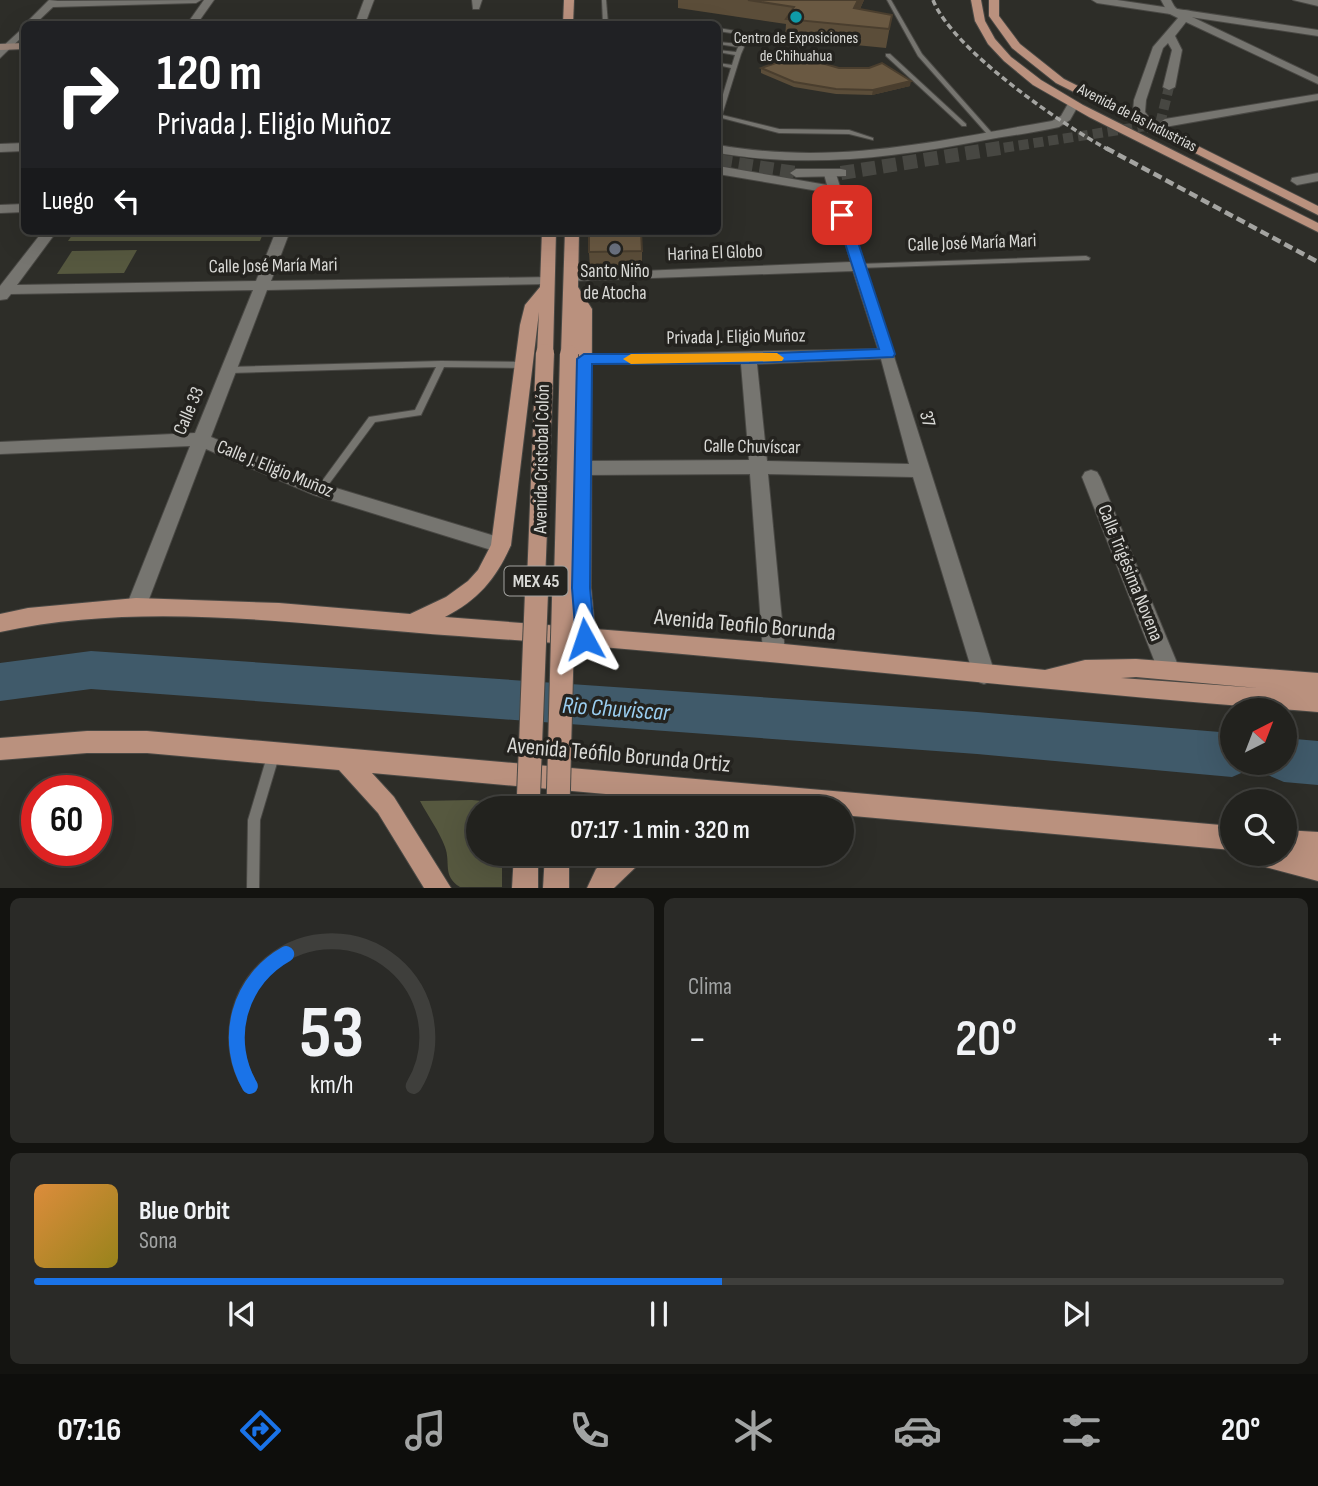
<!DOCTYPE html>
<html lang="es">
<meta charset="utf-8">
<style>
body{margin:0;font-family:"Sofia Sans Condensed",sans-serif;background:#2a2a27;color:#f1f3f6;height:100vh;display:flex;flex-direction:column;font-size:26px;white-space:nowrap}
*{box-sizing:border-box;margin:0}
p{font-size:23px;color:#a2a4a4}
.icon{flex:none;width:38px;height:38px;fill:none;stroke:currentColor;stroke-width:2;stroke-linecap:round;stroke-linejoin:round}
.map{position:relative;height:888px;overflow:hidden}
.details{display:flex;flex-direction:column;gap:10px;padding:10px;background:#131310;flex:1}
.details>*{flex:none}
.banner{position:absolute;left:21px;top:21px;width:700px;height:214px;border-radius:10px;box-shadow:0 7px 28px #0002,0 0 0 2px #3f3f3c;background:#202124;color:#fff;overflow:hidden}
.needle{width:46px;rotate:42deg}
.buttons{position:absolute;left:1220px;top:698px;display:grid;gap:14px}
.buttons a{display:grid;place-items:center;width:77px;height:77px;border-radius:50%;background:#22221e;box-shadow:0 7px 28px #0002,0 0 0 2px #3f3f3c;font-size:35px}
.speed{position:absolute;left:21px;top:775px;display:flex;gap:14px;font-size:35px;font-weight:700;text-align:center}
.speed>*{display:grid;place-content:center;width:91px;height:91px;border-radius:50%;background:#22221e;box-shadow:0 7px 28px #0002,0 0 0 2px #3f3f3c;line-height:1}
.speed .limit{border:10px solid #d22;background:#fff;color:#111}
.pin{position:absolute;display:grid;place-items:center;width:60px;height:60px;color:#fff;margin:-30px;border-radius:14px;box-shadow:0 4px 10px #0006}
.me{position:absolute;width:77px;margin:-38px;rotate:355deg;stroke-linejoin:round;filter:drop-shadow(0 0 5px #0008)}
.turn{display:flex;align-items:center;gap:24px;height:147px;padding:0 21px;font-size:32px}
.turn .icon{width:91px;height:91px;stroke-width:2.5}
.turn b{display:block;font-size:49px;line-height:60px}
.then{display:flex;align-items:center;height:66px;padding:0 21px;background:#0003;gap:14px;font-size:26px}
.big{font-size:52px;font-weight:600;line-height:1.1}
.details .tile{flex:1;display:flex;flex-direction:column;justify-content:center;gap:10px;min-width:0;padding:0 24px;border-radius:10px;background:#2a2a27}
.details .dial{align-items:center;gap:0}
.dial svg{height:182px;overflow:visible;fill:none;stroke:#3f3f3c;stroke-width:7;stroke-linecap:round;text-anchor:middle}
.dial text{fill:#f1f3f6;stroke:none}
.song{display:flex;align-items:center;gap:21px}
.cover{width:84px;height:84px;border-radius:10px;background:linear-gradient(135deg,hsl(30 70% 55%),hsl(50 70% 35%))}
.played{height:7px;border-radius:4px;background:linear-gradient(90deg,#1a73e8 55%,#3f3f3c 55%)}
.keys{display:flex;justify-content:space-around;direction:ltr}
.heat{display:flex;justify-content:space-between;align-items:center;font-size:38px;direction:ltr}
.details .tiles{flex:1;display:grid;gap:10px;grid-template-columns:1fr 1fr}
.tile:last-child{grid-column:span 2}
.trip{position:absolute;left:466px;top:796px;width:388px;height:70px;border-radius:35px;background:#22221e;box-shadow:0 7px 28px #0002,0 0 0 2px #3f3f3c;font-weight:600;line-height:70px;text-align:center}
.tab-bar{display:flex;height:112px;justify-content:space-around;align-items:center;background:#0e0e0c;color:#a2a4a4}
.tab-bar .icon{width:49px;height:49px}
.tab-bar .active{color:#1a73e8}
.tab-bar b{font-size:32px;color:#f1f3f6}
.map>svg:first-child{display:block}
.green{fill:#56583f}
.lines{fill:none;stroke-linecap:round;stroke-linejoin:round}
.river{fill:#405a6a;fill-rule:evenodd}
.tertiary-tunnel-far1{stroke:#474742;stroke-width:10;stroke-dasharray:10 5;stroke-linecap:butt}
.tertiary-tunnel{stroke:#474742;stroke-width:14;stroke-dasharray:14 7;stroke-linecap:butt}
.service-casing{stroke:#494844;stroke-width:2}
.minor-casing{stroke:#494844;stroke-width:2}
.tertiary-casing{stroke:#494844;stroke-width:2}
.secondary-casing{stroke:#494844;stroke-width:2}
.primary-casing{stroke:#494844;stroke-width:2}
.service{fill:#767570;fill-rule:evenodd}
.minor{fill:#767570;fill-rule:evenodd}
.tertiary{fill:#767570;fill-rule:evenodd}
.secondary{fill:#988377;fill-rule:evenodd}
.primary{fill:#ba917e;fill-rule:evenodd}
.rail-far1{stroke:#a4a4a1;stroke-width:3.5;stroke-dasharray:6 3.5;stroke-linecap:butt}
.rail{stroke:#a4a4a1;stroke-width:4.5;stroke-dasharray:9 4.5;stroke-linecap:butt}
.primary-bridge-far1-casing{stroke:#494844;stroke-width:20;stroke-linecap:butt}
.primary-bridge-casing{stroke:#494844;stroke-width:25;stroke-linecap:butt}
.primary-bridge-far1{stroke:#ba917e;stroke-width:18}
.primary-bridge{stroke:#ba917e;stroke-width:23}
.wall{fill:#5b4d39}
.shaded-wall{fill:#4a3e2e}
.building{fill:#6a5942;stroke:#4a3e2e;stroke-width:2}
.route{fill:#1a73e8;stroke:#114b97;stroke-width:2}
.slow{fill:#f59e0b}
.culture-dot{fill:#0f9aa8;stroke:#24231f;stroke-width:2.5}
.worship-dot{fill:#6b7280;stroke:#24231f;stroke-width:2.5}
.labels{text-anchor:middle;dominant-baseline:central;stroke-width:7;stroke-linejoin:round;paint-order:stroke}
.far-poi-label{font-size:16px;fill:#dadad7;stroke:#24231f}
.far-street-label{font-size:16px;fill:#dadad7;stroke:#24231f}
.shield{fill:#24231f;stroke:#a3a3a0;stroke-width:2}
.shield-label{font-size:18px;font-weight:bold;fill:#dadad7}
.street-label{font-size:19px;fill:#dadad7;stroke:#24231f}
.poi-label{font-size:19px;fill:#dadad7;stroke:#24231f}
.near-street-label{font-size:23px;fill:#dadad7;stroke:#24231f}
.near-water-label{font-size:24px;font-style:italic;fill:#9bcef0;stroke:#24231f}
</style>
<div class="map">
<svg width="1318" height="888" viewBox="0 0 1318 888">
<rect width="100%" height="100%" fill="#2d2d28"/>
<g class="green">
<path d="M75,231h189l-4,10h-192z"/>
<path d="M137,250l-13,23 -67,1 15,-23z"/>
<path d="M472,800l30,3v5h-24v46h24v33h-42c-18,-11 -9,-24 -15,-40 -6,-16 -17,-31 -25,-46z"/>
</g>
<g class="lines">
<g class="river">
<path d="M91,651l886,61 255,21v30h19l-3,7 -16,7 -255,-23 -886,-65 -91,12v-38z"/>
<path d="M1284,738l34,3v44l-34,-3 -16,-7 -6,-12h22z"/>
</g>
<g class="tertiary-tunnel-far1">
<path d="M1160,124l9,-37"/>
<path d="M989,150l176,-27"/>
</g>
<g class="tertiary-tunnel">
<path d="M718,161l78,12"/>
<path d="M841,173l159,-25"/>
</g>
<defs>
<g id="service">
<path d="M602,0h4l2,24h-5z"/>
<path d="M887,0h4l31,54 70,79v2h-4l-70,-79z"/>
<path d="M718,28l24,4 6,6 -7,16 -19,61 57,14 70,1 24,8v2l-24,-6 -70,-1 -61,-16v-6l13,-43 -13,-3v-2l14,2 3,-10 -17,-3v-2l18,2 2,-5 -20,-3v-2l22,2 2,-6 -4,-4 -20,-3z"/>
<path d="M886,54h4l76,70v2h-4l-76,-70z"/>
<path d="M1086,256l4,2 -1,2 -230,8 -4,-2 4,-2z"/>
<path d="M441,361l84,1 4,3 -4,3 -81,-1 -23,48 -46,7 -52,70h-6l-2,-2 2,-2 52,-71 46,-7 21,-43 -206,6 -4,-3 4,-3z"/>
<path d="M274,748l4,1 2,4 -20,67 -1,68h-12l1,-68 20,-67 2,-4z"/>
</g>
<g id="minor">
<path d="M49,0l9,1 143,-1 -5,3 -143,4 -18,17h-10z"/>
<path d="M204,0h10l-17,24h-10z"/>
<path d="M364,0h10l-9,24h-10z"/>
<path d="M472,0h10l-3,9h-6z"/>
<path d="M1092,0h25l201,30v6l-221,-33z"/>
<path d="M1293,0h25v6z"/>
<path d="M24,27v8l-24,23v-9z"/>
<path d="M1073,101l6,3 -9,16 -11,7c-26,6 -53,9 -79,14 -89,17 -173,27 -262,12v-8c119,21 217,-4 334,-24l9,-5 8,-14z"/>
<path d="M718,166l109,19 -3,-11 1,-3h10l1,3 159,500 -3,7 -8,3 -8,-3 -3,-7 -60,-197 -145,-3 17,178 -4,7 -7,2 -7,-2 -4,-7 -13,-178 -167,1 -6,-2 -3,-5 3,-5 6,-2 166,-1 -8,-96h-157l-6,-1 -2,-4 2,-4 300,-6 -25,-78 -286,10 -2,-3 2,-3 5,-1 279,-12 -21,-69 -112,-19zM881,359l28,105 -142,-3 -10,-97z"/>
<path d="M1318,173v8l-21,4 -6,-4 1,-3z"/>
<path d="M24,204v8l-24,1v-8z"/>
<path d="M43,231h14l-40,54 239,-4 20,-50h14l-19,50 281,-4 2,3 -7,4 -280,6 -56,147 115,48 182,55 3,5 -3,5 -7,3 -187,-58 -108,-46 -60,158 -3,6 -7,3 -7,-3 -3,-6 64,-161 -190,8v-12l195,-9 58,-143 -242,4 -4,5 -7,1v-14z"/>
<path d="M1091,470l6,2 3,5 80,193 -3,7 -8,2 -8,-2 -3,-7 -76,-193 3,-5z"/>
</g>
<g id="tertiary">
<path d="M1161,0h10c6,13 8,9 20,11l-1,5 128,61v7l-132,-62 -11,14 7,14 -7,37 -6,3 -6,-3 9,-37 -4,-7 -5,5 -17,52 -1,12 13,17 -10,3 -15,-20 1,-12 19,-53 25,-29 -10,-5z"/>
<path d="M1318,94v6l-153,27 -6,-4 6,-4z"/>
<path d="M24,143v8l-24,1v-8z"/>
<path d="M841,169l5,1v6l-50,1 -6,-4 6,-4z"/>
</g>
<path id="secondary" d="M24,43v6l-24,1v-6z"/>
<g id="primary">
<path d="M564,0h10l-1,24h-10z"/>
<path d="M971,0h10l4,21 10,18 16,18 30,23 42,25 235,118v9l-229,-115 -56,-32 -29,-24 -16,-17 -13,-23z"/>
<path d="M989,0h10v16l21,28 44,35 254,127v9l-262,-132 -44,-35 -23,-32z"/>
<path d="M542,231h14l-3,122 -8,5 -8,-5 2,-41 -28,233c-15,34 -33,55 -66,72l129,10 -3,-39 5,-232 -7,3 -8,-5 4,-123h14l-1,56 14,22 -1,279 4,41 179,14 271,27 40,-10 51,-1 182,14v39c-243,-18 -485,-46 -728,-66l-5,2 -8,-3c-56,-5 -113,-8 -169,-13 -135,-11 -274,-29 -408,0v-18l28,-6 108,-10 143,5 131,11 36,-17 22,-16 10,-11 13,-25 29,-220 5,-20 15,-18zM1136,677l122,11 -137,-10z"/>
<path d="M87,731h60l1085,95v24l-390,-35v-7h-74l-48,-4 -7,4h-32l3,-7 -312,-28 22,24 57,91h-27l-46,-75 -39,-43 -192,-17h-60l-87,7v-22z"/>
<path d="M1284,830l34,2v49l-68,-18 -3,-9h37z"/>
<path d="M514,854h24v34h-26z"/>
<path d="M545,854h24v34h-26z"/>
<path d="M613,854h30l-3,9 -26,25h-27l9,-19z"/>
</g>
</defs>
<use href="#service" class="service-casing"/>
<use href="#minor" class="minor-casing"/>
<use href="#tertiary" class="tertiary-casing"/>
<use href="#secondary" class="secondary-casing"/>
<use href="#primary" class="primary-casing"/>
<use href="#service" class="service"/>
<use href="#minor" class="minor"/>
<use href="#tertiary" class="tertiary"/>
<use href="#secondary" class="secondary"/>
<use href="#primary" class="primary"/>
<path class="rail-far1" d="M933,0c19,49 129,125 176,150"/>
<path class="rail" d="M1106,148l212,114"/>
<defs>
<g id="primary-bridge-far1">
<path d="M536,581l9,-228"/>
<path d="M563,581l6,-227"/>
</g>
<g id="primary-bridge">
<path d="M528,808l9,-228"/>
<path d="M558,808l6,-228"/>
</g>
</defs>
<use href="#primary-bridge-far1" class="primary-bridge-far1-casing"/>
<use href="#primary-bridge" class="primary-bridge-casing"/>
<use href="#primary-bridge-far1" class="primary-bridge-far1"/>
<use href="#primary-bridge" class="primary-bridge"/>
</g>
<g class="wall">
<path d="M678,0h186l-4,9 32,6 -6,33 -101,-10 1,-14 -108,-16z"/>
<path d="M761,68h78l71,18 -38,9 -36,-1 -42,-7 -33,-14z"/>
<path d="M642,251v17h-52l-1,-16z"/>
</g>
<g class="shaded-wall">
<path d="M858,0h6l-12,26 2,-18z"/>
<path d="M911,81l-1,5 -38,9 1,-5z"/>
</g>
<g class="building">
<path d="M748,0h110l-4,8 38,7 -3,14 -103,-10 8,-12z"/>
<path d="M797,56l42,12h30l13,-5 29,18 -38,9 -37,-1 -42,-7 -33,-14z"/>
<path d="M589,231h52l1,20 -53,1z"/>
</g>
<path class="route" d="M842,211l7,4 46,139 -2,3 -144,6 -157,1 -2,224 5,51 -3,6 -7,2 -7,-2 -2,-6 -4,-51 5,-229 7,-5h165l130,-5 -43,-134z"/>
<path class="slow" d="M777,353l7,5 -2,3 -151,3 -8,-5 8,-5z"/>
<circle class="culture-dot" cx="796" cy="17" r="7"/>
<circle class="worship-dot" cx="615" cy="249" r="7"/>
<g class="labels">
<g class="far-poi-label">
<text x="796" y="38">Centro de Exposiciones<tspan x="796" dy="18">de Chihuahua</tspan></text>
</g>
<g class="far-street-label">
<text transform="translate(1137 118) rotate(27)">Avenida de las Industrias</text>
</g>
<rect class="shield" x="504.5" y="566.5" width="63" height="29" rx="5"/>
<g class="shield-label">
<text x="536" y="581">MEX 45</text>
</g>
<g class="street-label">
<text transform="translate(972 243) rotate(-2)">Calle José María Mari</text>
<text transform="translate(715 253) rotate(-2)">Harina El Globo</text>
<text transform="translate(273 266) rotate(-1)">Calle José María Mari</text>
<text transform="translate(736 337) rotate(-1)">Privada J. Eligio Muñoz</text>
<text transform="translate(189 411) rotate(-67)">Calle 33</text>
<text transform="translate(927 419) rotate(75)">37</text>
<text transform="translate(752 447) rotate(1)">Calle Chuvíscar</text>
<text transform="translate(542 459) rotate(-89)">Avenida Cristobal Colón</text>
<text transform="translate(275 469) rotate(22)">Calle J. Eligio Muñoz</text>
<text transform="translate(1130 573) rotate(68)">Calle Trigésima Novena</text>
</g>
<g class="poi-label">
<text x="615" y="271">Santo Niño<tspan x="615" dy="22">de Atocha</tspan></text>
</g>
<g class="near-street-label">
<text transform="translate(745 625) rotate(5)">Avenida Teofilo Borunda</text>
<text transform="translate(619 755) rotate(5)">Avenida Teófilo Borunda Ortiz</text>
</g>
<g class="near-water-label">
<text transform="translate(616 709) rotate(4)">Rio Chuviscar</text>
</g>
</g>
</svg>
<div class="buttons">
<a><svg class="needle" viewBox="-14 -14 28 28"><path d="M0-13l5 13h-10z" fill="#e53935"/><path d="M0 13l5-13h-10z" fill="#a2a4a4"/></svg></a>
<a><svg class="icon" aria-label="search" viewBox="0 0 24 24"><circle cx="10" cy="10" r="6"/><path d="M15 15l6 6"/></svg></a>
</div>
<div class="speed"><div class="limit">60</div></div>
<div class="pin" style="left:842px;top:215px;background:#d93025"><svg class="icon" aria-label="arrive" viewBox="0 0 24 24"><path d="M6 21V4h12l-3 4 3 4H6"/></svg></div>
<svg class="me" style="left:585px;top:639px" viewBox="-20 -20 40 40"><path d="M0-17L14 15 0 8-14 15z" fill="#1a73e8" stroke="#fff" stroke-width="4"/></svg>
<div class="trip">07:17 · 1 min · 320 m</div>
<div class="banner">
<div class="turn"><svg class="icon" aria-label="right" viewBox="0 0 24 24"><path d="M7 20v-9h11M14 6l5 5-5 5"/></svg><div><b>120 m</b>Privada J. Eligio Muñoz</div></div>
<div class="then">Luego<svg class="icon" aria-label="left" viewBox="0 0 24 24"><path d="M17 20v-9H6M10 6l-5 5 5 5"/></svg></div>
</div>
</div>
<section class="details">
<div class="tiles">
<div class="tile dial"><svg viewBox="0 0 100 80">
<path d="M14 69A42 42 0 1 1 86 69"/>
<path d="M14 69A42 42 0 0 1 30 11" stroke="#1a73e8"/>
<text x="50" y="56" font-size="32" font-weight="700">53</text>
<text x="50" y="72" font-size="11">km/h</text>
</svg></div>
<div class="tile"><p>Clima</p>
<div class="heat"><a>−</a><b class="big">20°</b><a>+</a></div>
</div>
<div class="tile">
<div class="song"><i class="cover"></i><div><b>Blue Orbit</b><p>Sona</p></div></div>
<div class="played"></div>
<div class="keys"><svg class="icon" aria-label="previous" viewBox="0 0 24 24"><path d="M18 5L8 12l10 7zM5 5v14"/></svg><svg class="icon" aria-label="pause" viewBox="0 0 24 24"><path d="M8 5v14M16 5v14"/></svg><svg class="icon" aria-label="next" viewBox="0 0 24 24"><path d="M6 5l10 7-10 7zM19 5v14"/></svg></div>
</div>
</div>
</section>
<nav class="tab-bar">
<b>07:16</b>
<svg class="icon active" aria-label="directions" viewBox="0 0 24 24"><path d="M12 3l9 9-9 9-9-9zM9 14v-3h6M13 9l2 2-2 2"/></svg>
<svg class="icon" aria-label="music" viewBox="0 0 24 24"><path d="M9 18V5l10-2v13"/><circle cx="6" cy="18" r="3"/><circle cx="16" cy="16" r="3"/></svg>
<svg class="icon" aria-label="phone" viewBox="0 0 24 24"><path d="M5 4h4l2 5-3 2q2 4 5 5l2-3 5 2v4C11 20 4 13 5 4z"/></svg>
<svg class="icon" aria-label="climate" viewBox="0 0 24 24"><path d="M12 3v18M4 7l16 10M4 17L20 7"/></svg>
<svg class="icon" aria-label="car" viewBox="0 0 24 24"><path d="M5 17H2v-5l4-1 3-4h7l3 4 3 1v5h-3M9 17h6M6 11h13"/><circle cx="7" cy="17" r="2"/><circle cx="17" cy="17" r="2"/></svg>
<svg class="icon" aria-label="filters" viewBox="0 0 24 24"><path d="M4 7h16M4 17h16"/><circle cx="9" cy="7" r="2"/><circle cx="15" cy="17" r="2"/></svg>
<b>20°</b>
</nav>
